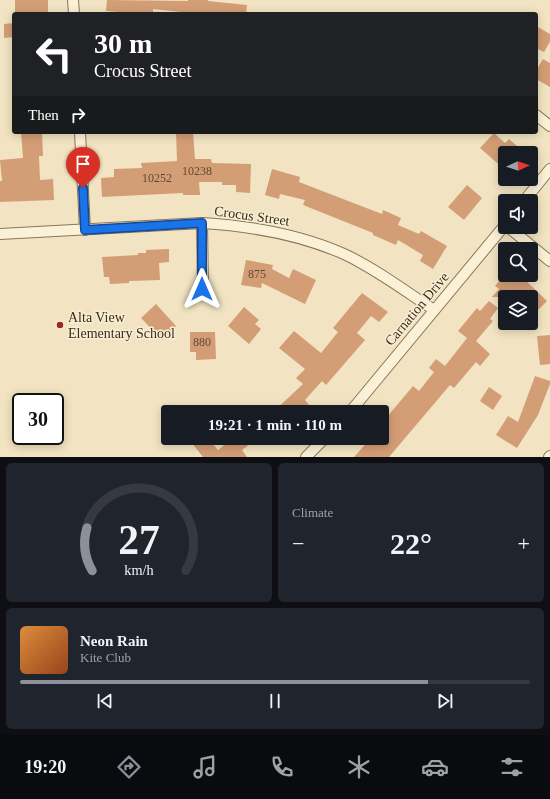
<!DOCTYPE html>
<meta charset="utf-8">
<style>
body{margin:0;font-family:"Times New Roman",serif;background:#20242c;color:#f1f3f6;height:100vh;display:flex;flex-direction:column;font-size:15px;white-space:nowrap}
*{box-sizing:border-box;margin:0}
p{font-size:13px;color:#9ea1a6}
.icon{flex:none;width:22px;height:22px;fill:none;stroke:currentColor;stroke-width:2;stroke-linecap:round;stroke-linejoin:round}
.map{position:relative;height:457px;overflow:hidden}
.details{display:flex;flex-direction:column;gap:6px;padding:6px;background:#0d0f14;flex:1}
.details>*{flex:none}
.hud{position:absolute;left:12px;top:12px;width:526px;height:122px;border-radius:4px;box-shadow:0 2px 10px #0003;background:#202124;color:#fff;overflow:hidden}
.needle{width:26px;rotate:87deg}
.buttons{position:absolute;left:498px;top:146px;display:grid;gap:8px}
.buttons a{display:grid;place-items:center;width:40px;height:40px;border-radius:4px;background:#171b24;box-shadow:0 2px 10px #0003;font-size:20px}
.speed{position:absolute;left:12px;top:393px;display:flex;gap:8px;font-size:20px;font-weight:700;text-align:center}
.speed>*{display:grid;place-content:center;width:52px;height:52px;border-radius:50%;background:#171b24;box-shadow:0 2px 10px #0003;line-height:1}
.speed .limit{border:2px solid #111;border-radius:6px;background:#fff;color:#111}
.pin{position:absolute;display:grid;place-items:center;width:34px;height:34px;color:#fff;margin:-41px -17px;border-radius:50% 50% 50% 0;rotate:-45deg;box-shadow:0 0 4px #0007}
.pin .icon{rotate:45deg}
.me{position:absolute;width:44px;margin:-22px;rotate:0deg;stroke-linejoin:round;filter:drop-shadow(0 0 3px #0008)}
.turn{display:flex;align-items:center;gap:14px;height:84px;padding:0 16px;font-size:18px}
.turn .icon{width:52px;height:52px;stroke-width:2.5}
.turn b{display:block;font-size:28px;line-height:34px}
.then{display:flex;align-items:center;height:38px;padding:0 16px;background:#0003;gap:8px;font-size:15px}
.big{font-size:30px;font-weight:700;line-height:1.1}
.details .widget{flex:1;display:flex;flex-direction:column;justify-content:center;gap:6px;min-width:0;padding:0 14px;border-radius:6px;background:#20242c}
.details .dial{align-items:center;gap:0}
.dial svg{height:104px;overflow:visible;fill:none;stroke:#363941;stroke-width:7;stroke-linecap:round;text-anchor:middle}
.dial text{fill:#f1f3f6;stroke:none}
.song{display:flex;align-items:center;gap:12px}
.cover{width:48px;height:48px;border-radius:6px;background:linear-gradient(135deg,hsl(30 70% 55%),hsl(20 70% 35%))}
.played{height:4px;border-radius:2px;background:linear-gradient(90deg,#8c9099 80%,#363941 80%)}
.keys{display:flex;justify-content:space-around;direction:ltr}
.heat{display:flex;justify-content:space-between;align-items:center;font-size:22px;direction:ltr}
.details .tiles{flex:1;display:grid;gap:6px;grid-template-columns:1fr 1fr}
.widget:last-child{grid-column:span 2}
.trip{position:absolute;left:161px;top:405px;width:228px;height:40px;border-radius:4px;background:#171b24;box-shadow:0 2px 10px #0003;font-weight:700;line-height:40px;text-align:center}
.menu{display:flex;height:64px;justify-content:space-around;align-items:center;background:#090b0e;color:#9ea1a6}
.menu .icon{width:28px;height:28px}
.menu .active{color:#8c9099}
.menu b{font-size:18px;color:#f1f3f6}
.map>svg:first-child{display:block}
.building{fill:#d39e75}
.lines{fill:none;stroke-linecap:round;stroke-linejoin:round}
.minor-casing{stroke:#8d7558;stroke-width:12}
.minor{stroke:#fbf1d7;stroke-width:10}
.route-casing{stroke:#114b97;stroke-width:10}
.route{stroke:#1a73e8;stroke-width:7}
.poi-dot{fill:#a12423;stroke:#f8eed3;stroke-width:1.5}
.labels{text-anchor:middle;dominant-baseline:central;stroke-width:3;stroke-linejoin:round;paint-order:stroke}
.number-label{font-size:12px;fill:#624833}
.street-label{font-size:14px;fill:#3c2c1d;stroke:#f8eed3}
.poi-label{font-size:14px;fill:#3c2c1d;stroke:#f8eed3;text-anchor:start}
</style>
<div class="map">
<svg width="550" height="457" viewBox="0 0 550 457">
<rect width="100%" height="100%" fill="#f2e4c2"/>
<g class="building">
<rect x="15" y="0" width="33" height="14"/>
<path d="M107,0l81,1v-1h20v1l39,4 -1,9h-65v-2l-28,-3v5h-11l-36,-3z"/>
<path d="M14,23v14l-10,1v-14z"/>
<path d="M536,26l14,8v8l-6,10 -8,-4z"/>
<path d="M543,59l7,4v24l-14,-8v-8z"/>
<path d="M21,132h21l1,24h-4l1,24 13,-1 1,21 -54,2v-21h2l-2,-21 23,-2z"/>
<path d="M176,132h17l2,27h16l1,4 39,1 -1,29 -14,-1v-7h-14v-3h-23l1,13h-17v-2l-81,4 -1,-19 13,-1v-8l28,-1 -1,-5 36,-2z"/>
<path d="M494,133l11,10 4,-4 16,14h-20v17l-25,-22z"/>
<path d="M272,169l28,8 -1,5 83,32 1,-4 18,8 -3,7 21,9 2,-3 26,15 -14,23 -13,-8 3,-6 -25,-15 -2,5 -23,-10v-2l-70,-28 2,-5 -25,-6 -1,5 -14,-4z"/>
<path d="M467,185l15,13 -18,22 -16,-13z"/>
<path d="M169,249v13l-10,1 1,17 -31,1v2l-19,1 -1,-7h-5l-2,-20 36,-2v-2h8v-3z"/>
<path d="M246,260l27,5 -1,4 17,9 4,-9 23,11 -11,24 -43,-21 -1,5 -20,-3z"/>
<path d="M504,275h16l27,26 -10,10 -6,-7v-7h-39l7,-8 -4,-3z"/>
<path d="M362,293l26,19 -9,10 -8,-6 -14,17 8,7 -39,45 -4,-4 -17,19 5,6 -6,6h-31l30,-28 -7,-6 9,-9 -26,-21 15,-17 27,22 17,-21 -5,-4z"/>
<path d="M489,301l9,7 -8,11 3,2 -17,20 14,13 -10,12 -4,-4 -22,26 -4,-3 -61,72h-35l17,-19h11v-15l31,-37 6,5 15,-19 -5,-4 7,-9 9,7 22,-28 -9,-7 19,-23 3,3z"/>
<path d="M156,304l20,22 -14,14 -21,-22z"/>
<path d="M244,307l15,13 -4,4 6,5 -12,15 -21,-18z"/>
<path d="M190,332h25l1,27 -20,1v-8h-6z"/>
<path d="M550,335v29l-10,1 -3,-29z"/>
<path d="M535,376l15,5v3l-12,31 -21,33 -21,-13 12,-19 10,6z"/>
<path d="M489,387l13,9 -9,14 -13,-9z"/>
<path d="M188,438h20l10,12 15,-12h25l-16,12 5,7h-44z"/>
</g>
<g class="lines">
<defs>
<g id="minor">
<path d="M73,0l1,14"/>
<path d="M536,115l14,11"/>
<path d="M80,132l5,98"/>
<path d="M524,201l26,-32"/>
<path d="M202,223l1,66"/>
<path d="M508,227l42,34"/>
<path d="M0,234l202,-11c49,3 97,11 142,31 32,15 61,37 90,56"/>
<path d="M350,412l155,-187"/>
<path d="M306,457l19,-19"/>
<path d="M549,457l1,-1"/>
</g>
</defs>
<use href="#minor" class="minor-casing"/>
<use href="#minor" class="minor"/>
</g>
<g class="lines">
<defs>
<path id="route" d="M83,188l2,42 117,-7v66"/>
</defs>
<use href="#route" class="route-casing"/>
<use href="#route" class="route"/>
</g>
<circle class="poi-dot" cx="60" cy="325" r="4"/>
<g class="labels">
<g class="number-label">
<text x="197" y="171">10238</text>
<text x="157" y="178">10252</text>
<text x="257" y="274">875</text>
<text x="202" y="342">880</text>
</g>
<g class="street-label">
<text transform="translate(252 216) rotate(8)">Crocus Street</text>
<text transform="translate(417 309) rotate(-50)">Carnation Drive</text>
</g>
<g class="poi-label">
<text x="68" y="317">Alta View<tspan x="68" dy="16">Elementary School</tspan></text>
</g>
</g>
</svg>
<div class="buttons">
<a><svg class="needle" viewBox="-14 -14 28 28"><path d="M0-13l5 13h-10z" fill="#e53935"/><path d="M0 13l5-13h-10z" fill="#9ea1a6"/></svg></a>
<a><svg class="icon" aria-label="sound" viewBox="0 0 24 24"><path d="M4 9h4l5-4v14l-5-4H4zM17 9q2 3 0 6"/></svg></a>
<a><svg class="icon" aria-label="search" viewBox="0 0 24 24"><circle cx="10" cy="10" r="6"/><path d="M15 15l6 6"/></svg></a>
<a><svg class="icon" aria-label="layers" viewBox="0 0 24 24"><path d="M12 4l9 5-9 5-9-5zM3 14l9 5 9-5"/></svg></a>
</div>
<div class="speed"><div class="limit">30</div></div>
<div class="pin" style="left:83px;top:188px;background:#d93025"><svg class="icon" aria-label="arrive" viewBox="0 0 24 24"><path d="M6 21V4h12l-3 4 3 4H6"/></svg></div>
<svg class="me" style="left:202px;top:289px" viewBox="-20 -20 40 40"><path d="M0-17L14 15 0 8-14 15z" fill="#1a73e8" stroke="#fff" stroke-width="4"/></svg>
<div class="trip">19:21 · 1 min · 110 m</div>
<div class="hud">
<div class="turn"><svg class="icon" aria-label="left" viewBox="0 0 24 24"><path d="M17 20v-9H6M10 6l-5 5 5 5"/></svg><div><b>30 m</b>Crocus Street</div></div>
<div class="then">Then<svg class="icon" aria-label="right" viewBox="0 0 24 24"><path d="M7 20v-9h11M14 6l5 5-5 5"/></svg></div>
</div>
</div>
<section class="details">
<div class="tiles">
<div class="widget dial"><svg viewBox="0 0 100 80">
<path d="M14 69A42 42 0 1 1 86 69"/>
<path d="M14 69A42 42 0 0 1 10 36" stroke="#8c9099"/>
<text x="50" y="56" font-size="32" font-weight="700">27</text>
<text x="50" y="72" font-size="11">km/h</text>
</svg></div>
<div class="widget"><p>Climate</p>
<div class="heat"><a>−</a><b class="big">22°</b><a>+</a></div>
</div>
<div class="widget">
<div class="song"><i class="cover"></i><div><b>Neon Rain</b><p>Kite Club</p></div></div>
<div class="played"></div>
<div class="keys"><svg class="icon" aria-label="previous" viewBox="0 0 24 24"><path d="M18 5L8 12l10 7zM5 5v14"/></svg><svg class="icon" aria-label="pause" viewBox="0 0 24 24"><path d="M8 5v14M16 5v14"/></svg><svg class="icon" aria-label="next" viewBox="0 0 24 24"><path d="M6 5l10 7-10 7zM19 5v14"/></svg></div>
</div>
</div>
</section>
<nav class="menu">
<b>19:20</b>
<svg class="icon active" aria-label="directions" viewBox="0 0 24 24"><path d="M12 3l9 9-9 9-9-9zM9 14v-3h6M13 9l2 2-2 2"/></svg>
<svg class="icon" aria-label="music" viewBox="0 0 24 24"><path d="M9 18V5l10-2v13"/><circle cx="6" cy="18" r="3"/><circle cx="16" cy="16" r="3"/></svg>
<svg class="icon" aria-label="phone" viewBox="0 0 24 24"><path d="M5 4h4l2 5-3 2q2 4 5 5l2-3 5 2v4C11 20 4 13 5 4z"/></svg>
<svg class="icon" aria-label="climate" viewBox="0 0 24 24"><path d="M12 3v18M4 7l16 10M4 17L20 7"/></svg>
<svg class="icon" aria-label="car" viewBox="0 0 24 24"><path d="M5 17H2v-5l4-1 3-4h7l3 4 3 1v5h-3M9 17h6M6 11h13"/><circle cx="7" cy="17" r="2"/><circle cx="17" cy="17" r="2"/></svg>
<svg class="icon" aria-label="filters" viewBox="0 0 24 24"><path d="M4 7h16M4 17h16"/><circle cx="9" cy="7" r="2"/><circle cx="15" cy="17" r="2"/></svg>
</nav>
